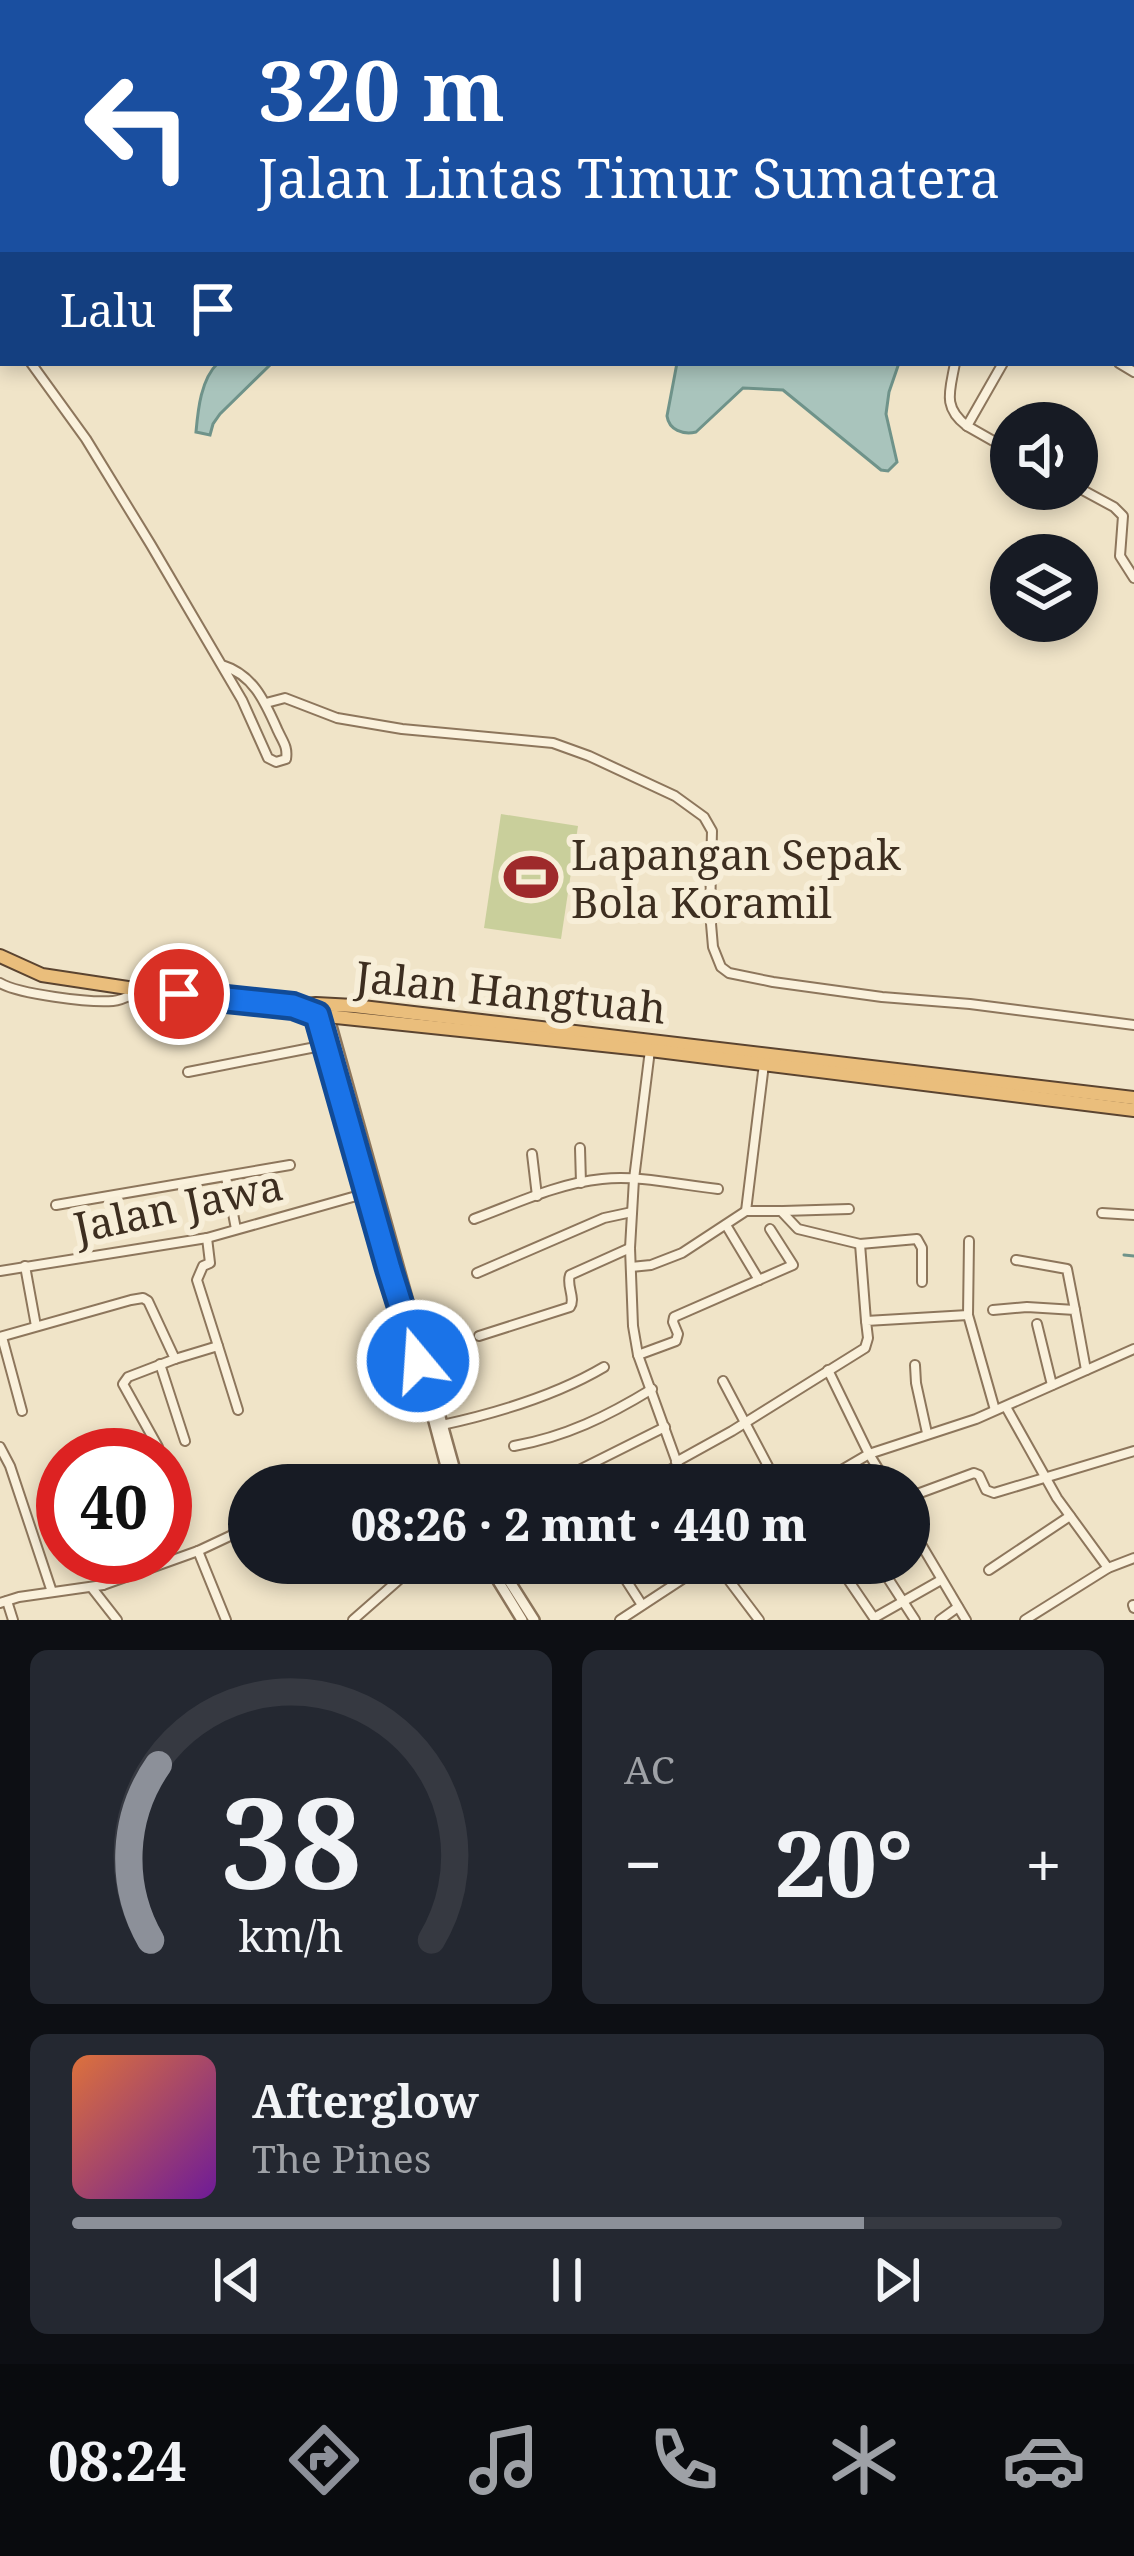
<!DOCTYPE html>
<html lang="id">
<meta charset="utf-8">
<style>
body{margin:0;font-family:"Noto Serif",serif;background:#242831;color:#f1f3f6;height:100vh;display:flex;flex-direction:column;font-size:45px;white-space:nowrap}
*{box-sizing:border-box;margin:0}
p{font-size:39px;color:#9ea1a6}
.icon{flex:none;width:66px;height:66px;fill:none;stroke:currentColor;stroke-width:2;stroke-linecap:round;stroke-linejoin:round}
.map{position:relative;height:1620px;overflow:hidden}
.side{display:flex;flex-direction:column;gap:30px;padding:30px;background:#0d0f14;flex:1}
.side>*{flex:none}
.hud{position:absolute;left:0px;top:0px;width:1134px;height:366px;box-shadow:0 6px 18px #0003;background:#1a4fa0;color:#fff;overflow:hidden}
.controls{position:absolute;left:990px;top:402px;display:grid;gap:24px}
.controls a{display:grid;place-items:center;width:108px;height:108px;border-radius:50%;background:#171b24;box-shadow:0 6px 18px #0003;font-size:60px}
.speed{position:absolute;left:36px;top:1428px;display:flex;gap:24px;font-size:60px;font-weight:700;text-align:center}
.speed>*{display:grid;place-content:center;width:156px;height:156px;border-radius:50%;background:#171b24;box-shadow:0 6px 18px #0003;line-height:1}
.speed .limit{border:18px solid #d22;background:#fff;color:#111}
.pin{position:absolute;display:grid;place-items:center;width:102px;height:102px;color:#fff;margin:-51px;border:6px solid #fff;border-radius:50%;box-shadow:0 3px 12px #0007}
.me{position:absolute;width:132px;margin:-66px;rotate:342deg;stroke-linejoin:round;filter:drop-shadow(0 0 9px #0008)}
.turn{display:flex;align-items:center;gap:42px;height:252px;padding:0 60px;font-size:54px}
.turn .icon{width:156px;height:156px;stroke-width:2.5}
.turn b{display:block;font-size:84px;line-height:102px}
.then{display:flex;align-items:center;height:114px;padding:0 60px;background:#0003;gap:24px;font-size:45px}
.big{font-size:90px;font-weight:800;line-height:1.1}
.side .tile{flex:1;display:flex;flex-direction:column;justify-content:center;gap:18px;min-width:0;padding:0 42px;border-radius:18px;background:#242831}
.side .dial{align-items:center;gap:0}
.dial svg{height:312px;overflow:visible;fill:none;stroke:#363941;stroke-width:7;stroke-linecap:round;text-anchor:middle}
.dial text{fill:#f1f3f6;stroke:none}
.song{display:flex;align-items:center;gap:36px}
.cover{width:144px;height:144px;border-radius:18px;background:linear-gradient(135deg,hsl(20 70% 55%),hsl(280 70% 35%))}
.played{height:12px;border-radius:6px;background:linear-gradient(90deg,#8c9099 80%,#363941 80%)}
.keys{display:flex;justify-content:space-around;direction:ltr}
.heat{display:flex;justify-content:space-between;align-items:center;font-size:66px;direction:ltr}
.side .tiles{flex:1;display:grid;gap:30px;grid-template-columns:1fr 1fr}
.tile:last-child{grid-column:span 2}
.trip{position:absolute;left:228px;top:1464px;width:702px;height:120px;border-radius:60px;background:#171b24;box-shadow:0 6px 18px #0003;font-weight:800;line-height:120px;text-align:center}
.menu{display:flex;height:192px;justify-content:space-around;align-items:center;background:#090b0e;color:#9ea1a6}
.menu .icon{width:84px;height:84px}
.menu .on{color:#8c9099}
.menu b{font-size:54px;color:#f1f3f6}
.map>svg:first-child{display:block}
.green{fill:#c9cf9b}
.water{fill:#a9c4bc;stroke:#6f938a;stroke-width:3}
.lines{fill:none;stroke-linecap:round;stroke-linejoin:round}
.stream{stroke:#6f938a;stroke-width:3}
.minor-casing{stroke:#8d765c;stroke-width:12}
.tertiary-casing{stroke:#8d765c;stroke-width:14}
.trunk-casing{stroke:#5b4430;stroke-width:16}
.minor{stroke:#faf1dc;stroke-width:8}
.tertiary{stroke:#faf1dc;stroke-width:9}
.trunk{stroke:#eabe7c;stroke-width:12}
.route-casing{stroke:#114b97;stroke-width:30}
.route{stroke:#1a73e8;stroke-width:21}
.labels{text-anchor:middle;dominant-baseline:central;stroke-width:12;stroke-linejoin:round;paint-order:stroke}
.poi-label{font-size:42px;fill:#3d2e20;stroke:#f7eed8;text-anchor:start}
.street-label{font-size:42px;fill:#3d2e20;stroke:#f7eed8}
</style>
<div class="map">
<svg width="1134" height="1620" viewBox="0 0 1134 1620">
<rect width="100%" height="100%" fill="#f0e4c8"/>
<path class="green" d="M501,814l77,12 -17,113 -77,-11z"/>
<g class="water">
<path d="M218,363h54l-52,51 -7,10 -3,11 -14,-3c2,-23 5,-53 22,-69z"/>
<path d="M677,363h222l-10,29 -3,22 11,48 -9,9 -7,-1 -98,-80 -40,-2 -47,44c-13,3 -27,-2 -29,-16z"/>
</g>
<g class="lines">
<path class="stream" d="M1124,1255l10,1"/>
<defs>
<g id="minor">
<path d="M305,0l1,3"/>
<path d="M1131,4l3,-4"/>
<path d="M1131,81l3,1"/>
<path d="M0,319l3,4"/>
<path d="M31,363l55,76 65,106 91,155 26,58 8,4 10,-3c2,-12 -3,-17 -8,-28 -13,-29 -24,-56 -56,-66"/>
<path d="M955,363c-5,28 -13,44 12,63"/>
<path d="M1003,363l-36,63 44,25"/>
<path d="M1119,363l15,9"/>
<path d="M1077,487l37,20 9,9 -3,40 14,22"/>
<path d="M266,703l19,-5 52,20 65,11 151,14 36,13 86,40 29,21 8,14 -2,81 3,35 8,20 8,6 44,9 109,15 88,7 164,21"/>
<path d="M0,983c18,11 90,20 113,18 10,-1 18,-6 27,-10"/>
<path d="M650,1050l-16,129 -4,69 3,78 5,29 47,130"/>
<path d="M188,1072l138,-27"/>
<path d="M580,1148l1,35"/>
<path d="M532,1154l5,42"/>
<path d="M226,1177l10,52"/>
<path d="M56,1205l234,-40"/>
<path d="M746,1211l18,-147"/>
<path d="M783,1211l66,-2"/>
<path d="M1102,1213l32,2"/>
<path d="M474,1219c41,-15 84,-36 128,-40 38,-4 78,6 116,10"/>
<path d="M726,1225l33,55"/>
<path d="M207,1238l3,25 -7,3 -6,14 21,66"/>
<path d="M969,1241l-1,74 27,95"/>
<path d="M1016,1260l51,9 8,41"/>
<path d="M25,1266l11,60"/>
<path d="M631,1267l20,-2 31,-12 64,-42h35l17,18 62,15"/>
<path d="M0,1271l207,-33 160,-45"/>
<path d="M477,1273l127,-55 28,-6"/>
<path d="M993,1310l34,-3 48,3 11,60"/>
<path d="M866,1321l-6,-77 57,-5 5,9v34"/>
<path d="M1037,1324l15,61"/>
<path d="M479,1336l91,-29c6,-9 -4,-21 0,-32l60,-27"/>
<path d="M0,1337l131,-37 12,-2 5,3 27,58 -47,18 -5,7 35,63v4l-5,4"/>
<path d="M2,1337l20,74"/>
<path d="M638,1355l38,-14 2,-7 -5,-12 1,-5 119,-52 -23,-36"/>
<path d="M175,1359l43,-13 20,64"/>
<path d="M160,1364l25,77"/>
<path d="M915,1365l1,18 11,50"/>
<path d="M828,1370l41,84 19,31"/>
<path d="M723,1381l55,104"/>
<path d="M1006,1407l51,91 51,70"/>
<path d="M442,1425c55,-12 113,-29 162,-58"/>
<path d="M514,1446c51,-9 94,-30 138,-57"/>
<path d="M0,1447l10,19 42,126"/>
<path d="M676,1462l56,-31 133,-83 3,-10 -2,-17 102,-6"/>
<path d="M567,1476l98,-49"/>
<path d="M358,1485l20,-1"/>
<path d="M639,1485l39,-19"/>
<path d="M816,1485l53,-31 107,-35 158,-70"/>
<path d="M909,1497l65,-24 5,2 7,15 8,3 140,-42"/>
<path d="M909,1524l57,96"/>
<path d="M198,1551l28,69"/>
<path d="M94,1557l9,28"/>
<path d="M143,1557l4,12"/>
<path d="M615,1563l27,42"/>
<path d="M716,1563l43,57"/>
<path d="M878,1563l37,57"/>
<path d="M840,1568l34,50 67,-38"/>
<path d="M989,1570l81,-54"/>
<path d="M831,1573l17,-10"/>
<path d="M92,1588l25,32"/>
<path d="M7,1601l6,19"/>
<path d="M0,1603l19,-6 84,-12 95,-34 32,-15 19,-14"/>
<path d="M1133,1605l1,3"/>
<path d="M353,1620l49,-43 7,-14"/>
<path d="M620,1620l87,-57"/>
<path d="M940,1620l18,-13"/>
<path d="M1025,1620l83,-52 26,-10"/>
</g>
<g id="tertiary">
<path d="M732,0l5,3"/>
<path d="M1131,229l3,2"/>
<path d="M317,1011l50,182 51,168 33,124"/>
<path d="M328,1015l131,470"/>
<path d="M487,1563l35,57"/>
<path d="M498,1563l36,57"/>
</g>
<g id="trunk">
<path d="M0,956l42,19 99,15 152,16 23,-2 38,2 780,92"/>
<path d="M300,1009l17,6 333,35 484,60"/>
</g>
</defs>
<use href="#minor" class="minor-casing"/>
<use href="#tertiary" class="tertiary-casing"/>
<use href="#trunk" class="trunk-casing"/>
<use href="#minor" class="minor"/>
<use href="#tertiary" class="tertiary"/>
<use href="#trunk" class="trunk"/>
</g>
<g class="lines">
<defs>
<path id="route" d="M179,994l114,12 24,9 72,254 29,92"/>
</defs>
<use href="#route" class="route-casing"/>
<use href="#route" class="route"/>
</g>
<defs>
<symbol id="stadium-bare" viewBox="-9 -9 18 18"><path d="M0-5a6.5 5 0 1 0 0 10a6.5 5 0 1 0 0-10ZM-3.5-1.8h7v3.6h-7Z" fill="#9e2a2b" stroke="#f7eed8" stroke-width="2.5" paint-order="stroke"/></symbol>
</defs>
<g fill-rule="evenodd">
<use href="#stadium-bare" x="493" y="839" width="76" height="76"/>
</g>
<g class="labels">
<g class="poi-label">
<text x="571" y="853">Lapangan Sepak<tspan x="571" dy="48">Bola Koramil</tspan></text>
</g>
<g class="street-label">
<text transform="translate(511 991) rotate(6)">Jalan Hangtuah</text>
<text transform="translate(178 1205) rotate(-12)">Jalan Jawa</text>
</g>
</g>
</svg>
<div class="controls">
<a><svg class="icon" aria-label="sound" viewBox="0 0 24 24"><path d="M4 9h4l5-4v14l-5-4H4zM17 9q2 3 0 6"/></svg></a>
<a><svg class="icon" aria-label="layers" viewBox="0 0 24 24"><path d="M12 4l9 5-9 5-9-5zM3 14l9 5 9-5"/></svg></a>
</div>
<div class="speed"><div class="limit">40</div></div>
<div class="pin" style="left:179px;top:994px;background:#d93025"><svg class="icon" aria-label="arrive" viewBox="0 0 24 24"><path d="M6 21V4h12l-3 4 3 4H6"/></svg></div>
<svg class="me" style="left:418px;top:1361px" viewBox="-20 -20 40 40"><circle r="17" fill="#1a73e8" stroke="#fff" stroke-width="3"/><path d="M0-11L8 9 0 5-8 9z" fill="#fff"/></svg>
<div class="trip">08:26 · 2 mnt · 440 m</div>
<div class="hud">
<div class="turn"><svg class="icon" aria-label="left" viewBox="0 0 24 24"><path d="M17 20v-9H6M10 6l-5 5 5 5"/></svg><div><b>320 m</b>Jalan Lintas Timur Sumatera</div></div>
<div class="then">Lalu<svg class="icon" aria-label="arrive" viewBox="0 0 24 24"><path d="M6 21V4h12l-3 4 3 4H6"/></svg></div>
</div>
</div>
<section class="side">
<div class="tiles">
<div class="tile dial"><svg viewBox="0 0 100 80">
<path d="M14 69A42 42 0 1 1 86 69"/>
<path d="M14 69A42 42 0 0 1 16 24" stroke="#8c9099"/>
<text x="50" y="56" font-size="32" font-weight="700">38</text>
<text x="50" y="72" font-size="11">km/h</text>
</svg></div>
<div class="tile"><p>AC</p>
<div class="heat"><a>−</a><b class="big">20°</b><a>+</a></div>
</div>
<div class="tile">
<div class="song"><i class="cover"></i><div><b>Afterglow</b><p>The Pines</p></div></div>
<div class="played"></div>
<div class="keys"><svg class="icon" aria-label="previous" viewBox="0 0 24 24"><path d="M18 5L8 12l10 7zM5 5v14"/></svg><svg class="icon" aria-label="pause" viewBox="0 0 24 24"><path d="M8 5v14M16 5v14"/></svg><svg class="icon" aria-label="next" viewBox="0 0 24 24"><path d="M6 5l10 7-10 7zM19 5v14"/></svg></div>
</div>
</div>
</section>
<nav class="menu">
<b>08:24</b>
<svg class="icon on" aria-label="directions" viewBox="0 0 24 24"><path d="M12 3l9 9-9 9-9-9zM9 14v-3h6M13 9l2 2-2 2"/></svg>
<svg class="icon" aria-label="music" viewBox="0 0 24 24"><path d="M9 18V5l10-2v13"/><circle cx="6" cy="18" r="3"/><circle cx="16" cy="16" r="3"/></svg>
<svg class="icon" aria-label="phone" viewBox="0 0 24 24"><path d="M5 4h4l2 5-3 2q2 4 5 5l2-3 5 2v4C11 20 4 13 5 4z"/></svg>
<svg class="icon" aria-label="climate" viewBox="0 0 24 24"><path d="M12 3v18M4 7l16 10M4 17L20 7"/></svg>
<svg class="icon" aria-label="car" viewBox="0 0 24 24"><path d="M5 17H2v-5l4-1 3-4h7l3 4 3 1v5h-3M9 17h6M6 11h13"/><circle cx="7" cy="17" r="2"/><circle cx="17" cy="17" r="2"/></svg>
</nav>
